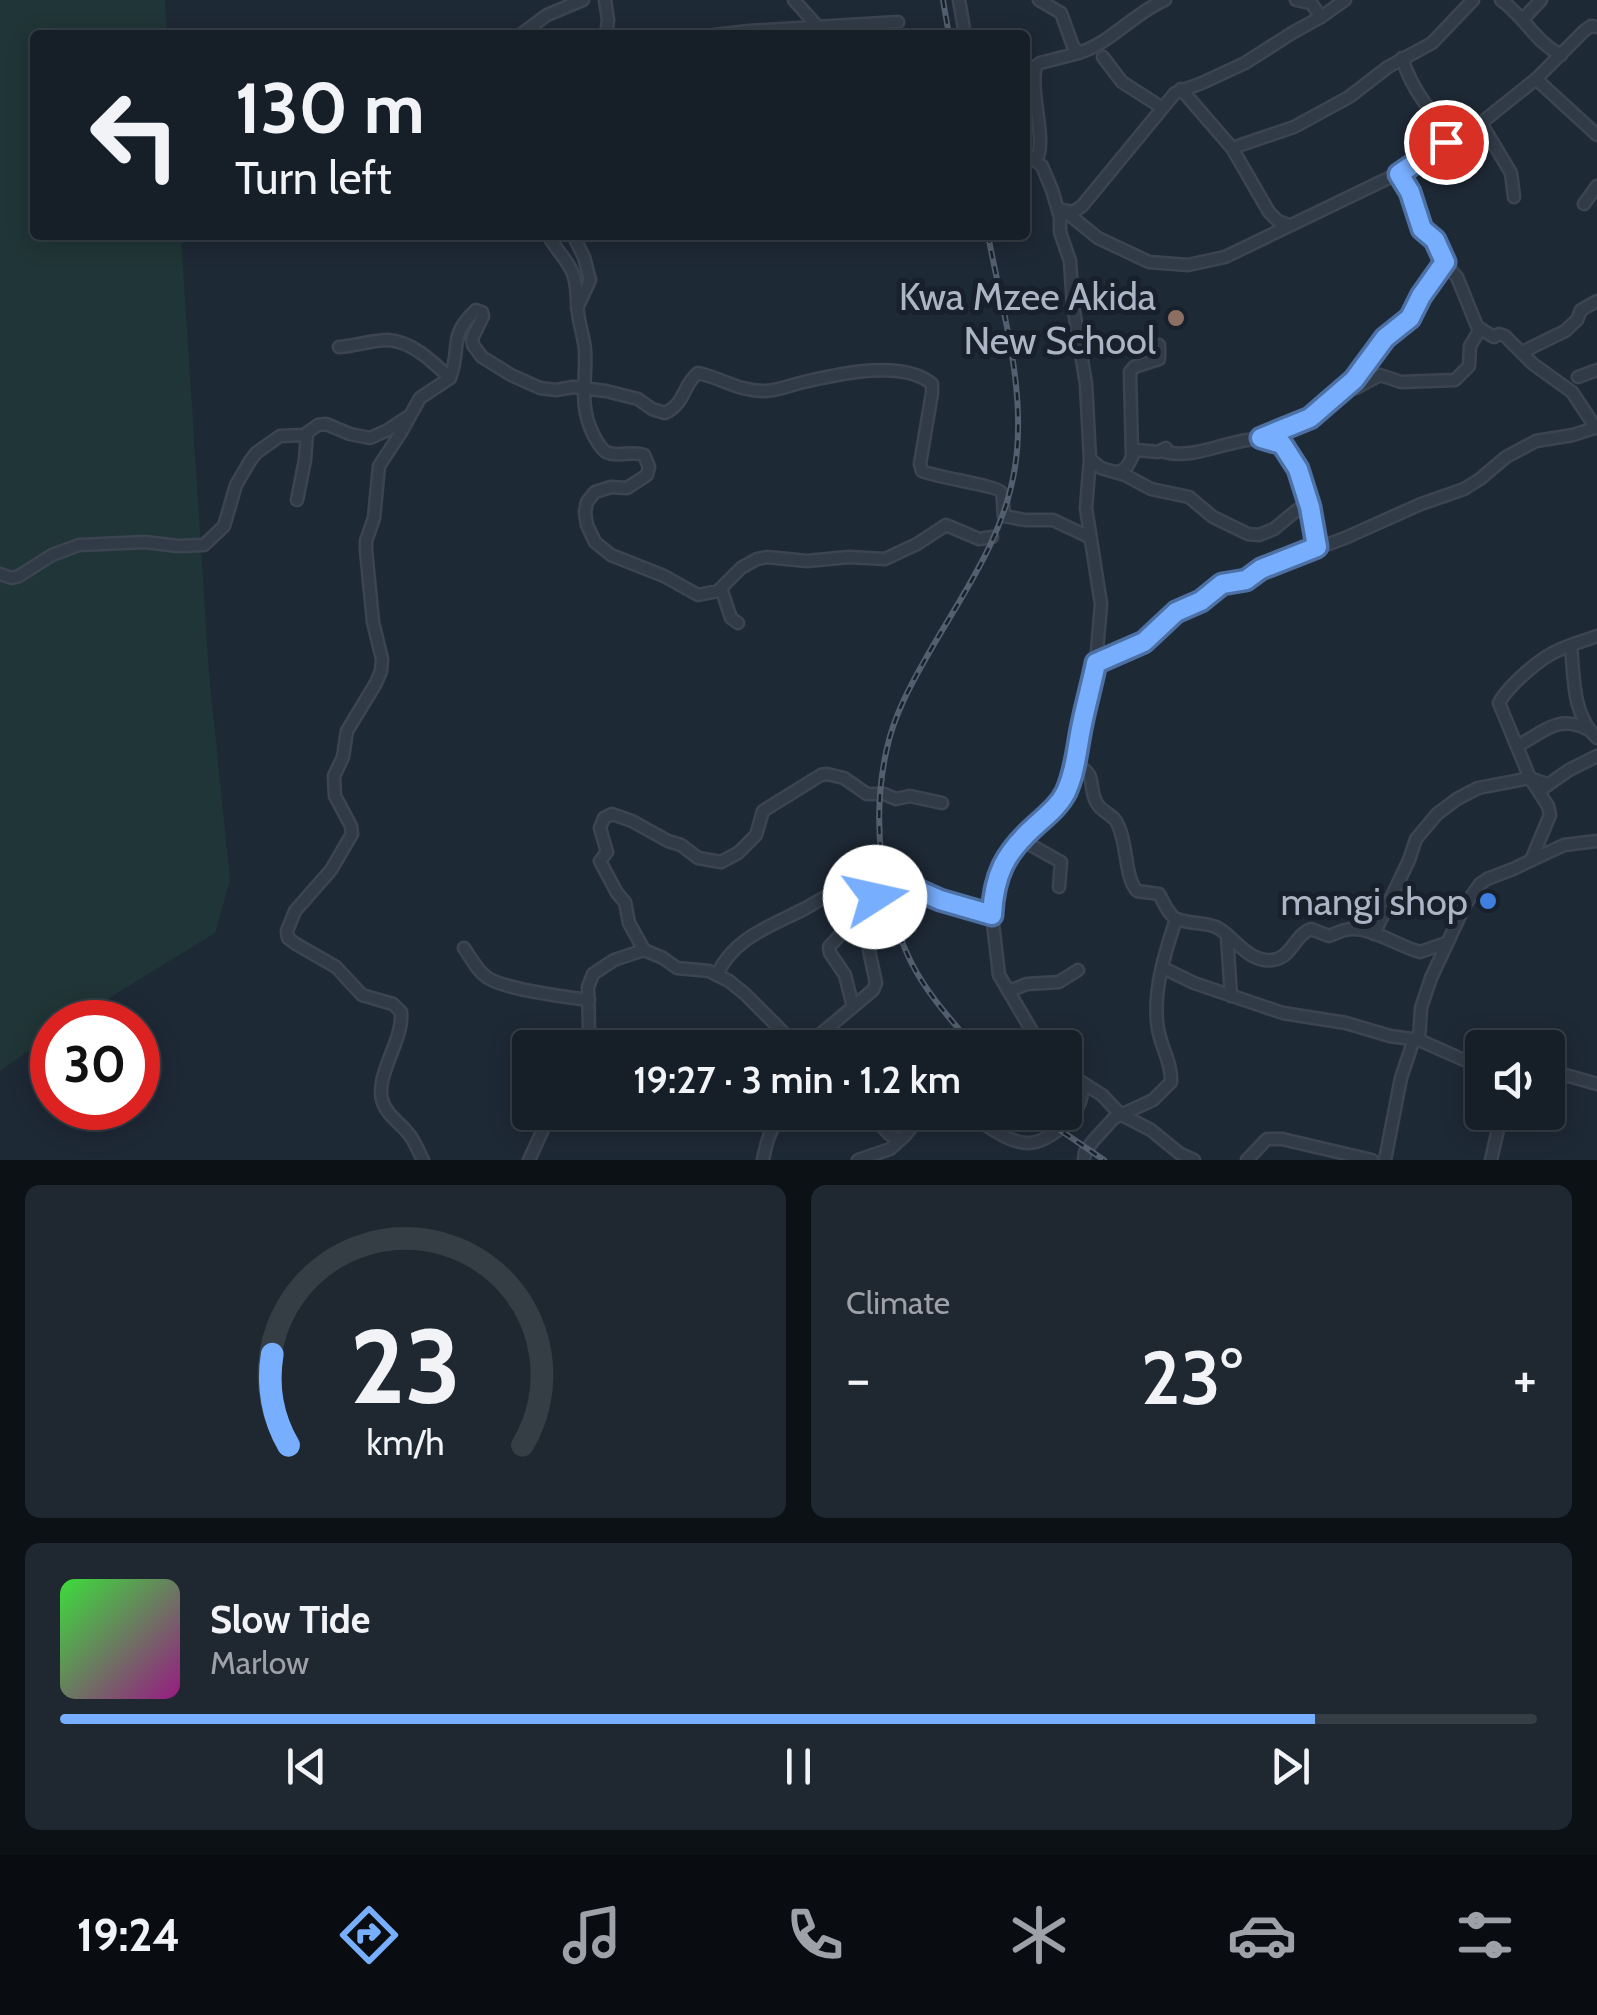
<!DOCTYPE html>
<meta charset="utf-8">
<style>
body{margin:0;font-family:Cabin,sans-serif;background:#1f2730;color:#f1f3f6;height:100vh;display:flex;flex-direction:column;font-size:38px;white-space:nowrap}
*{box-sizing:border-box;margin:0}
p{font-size:32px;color:#9ea2a8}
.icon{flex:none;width:55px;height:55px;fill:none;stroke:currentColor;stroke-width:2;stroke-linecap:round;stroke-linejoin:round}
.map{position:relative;height:1160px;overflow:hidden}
.drawer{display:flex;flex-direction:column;gap:25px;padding:25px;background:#0c1116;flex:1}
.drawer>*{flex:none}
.hud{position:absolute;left:30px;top:30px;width:1000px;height:210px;border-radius:10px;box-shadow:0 5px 25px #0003,0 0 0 2px #353d45;background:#161f28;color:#f1f3f6;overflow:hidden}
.buttons{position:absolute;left:1465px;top:1030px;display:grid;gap:20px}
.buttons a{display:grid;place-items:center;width:100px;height:100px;border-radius:10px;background:#161f28;box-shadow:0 5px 25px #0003,0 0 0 2px #353d45;font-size:50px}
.speed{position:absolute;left:30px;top:1000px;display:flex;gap:20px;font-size:50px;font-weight:700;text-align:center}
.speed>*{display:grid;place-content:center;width:130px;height:130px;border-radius:50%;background:#161f28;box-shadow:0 5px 25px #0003,0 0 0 2px #353d45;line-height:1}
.speed .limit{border:15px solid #d22;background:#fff;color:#111}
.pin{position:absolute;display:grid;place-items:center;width:85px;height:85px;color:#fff;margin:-42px;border:5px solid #fff;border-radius:50%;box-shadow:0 2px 10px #0007}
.me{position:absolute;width:110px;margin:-55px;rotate:80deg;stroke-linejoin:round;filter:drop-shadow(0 0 8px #0008)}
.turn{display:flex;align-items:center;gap:35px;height:210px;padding:0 40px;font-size:45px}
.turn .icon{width:130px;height:130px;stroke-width:2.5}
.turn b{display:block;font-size:70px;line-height:85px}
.big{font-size:75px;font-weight:600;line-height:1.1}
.drawer .widget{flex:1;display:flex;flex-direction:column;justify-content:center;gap:15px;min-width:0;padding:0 35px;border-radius:15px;background:#1f2730}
.drawer .dial{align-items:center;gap:0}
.dial svg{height:260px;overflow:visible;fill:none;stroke:#353d45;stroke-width:7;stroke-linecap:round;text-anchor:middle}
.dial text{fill:#f1f3f6;stroke:none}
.song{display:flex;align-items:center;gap:30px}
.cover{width:120px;height:120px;border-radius:15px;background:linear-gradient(135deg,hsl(120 70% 55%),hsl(310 70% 35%))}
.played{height:10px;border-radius:5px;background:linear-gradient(90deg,#77aefd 85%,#353d45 85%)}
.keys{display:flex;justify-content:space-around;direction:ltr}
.heat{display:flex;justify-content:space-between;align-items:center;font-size:55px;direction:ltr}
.drawer .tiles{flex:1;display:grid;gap:25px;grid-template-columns:1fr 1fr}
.widget:last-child{grid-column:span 2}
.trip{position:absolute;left:512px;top:1030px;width:570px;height:100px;border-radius:10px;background:#161f28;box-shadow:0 5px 25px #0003,0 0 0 2px #353d45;font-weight:600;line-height:100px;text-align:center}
.tabs{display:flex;height:160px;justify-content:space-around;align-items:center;background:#090c10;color:#9ea2a8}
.tabs .icon{width:70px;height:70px}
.tabs .current{color:#77aefd}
.tabs b{font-size:45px;color:#f1f3f6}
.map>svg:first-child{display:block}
.green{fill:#203537}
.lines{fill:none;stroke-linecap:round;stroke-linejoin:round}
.minor-casing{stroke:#3b4450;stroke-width:15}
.minor{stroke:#313b47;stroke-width:10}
.rail-casing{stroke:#535f6e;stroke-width:6}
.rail{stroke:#17202b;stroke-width:2.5;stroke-dasharray:8;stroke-linecap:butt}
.route-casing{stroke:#4d71a4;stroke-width:25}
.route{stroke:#77aefd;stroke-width:18}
.education-dot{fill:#8d6e63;stroke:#17202b;stroke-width:4}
.shop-dot{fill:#3f7fe0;stroke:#17202b;stroke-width:4}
.labels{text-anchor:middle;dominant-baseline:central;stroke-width:10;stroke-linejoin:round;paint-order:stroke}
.poi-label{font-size:38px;fill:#abb5c4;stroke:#17202b;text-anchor:end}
</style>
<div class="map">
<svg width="1597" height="1160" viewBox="0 0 1597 1160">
<rect width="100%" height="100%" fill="#1e2936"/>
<path class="green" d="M0,0h165l2,35h-132v200h146l28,437 21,208 -15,53 -145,89h-18v12l-52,37z"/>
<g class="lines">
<defs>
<g id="minor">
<path d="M605,0l3,20 -2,15"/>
<path d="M794,0l24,27"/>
<path d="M959,0l6,35"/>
<path d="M1039,0l22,13 12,33 6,7c33,-11 55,-40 86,-53"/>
<path d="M1296,0l15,3 10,14"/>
<path d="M1501,0c23,16 34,42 60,55"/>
<path d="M1523,19l18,-19"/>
<path d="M520,35l27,-20 36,-15"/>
<path d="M714,35l35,-4 149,-9"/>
<path d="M1103,57l19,25 39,25"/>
<path d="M1402,58c9,29 31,62 56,79"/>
<path d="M1536,79l61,56"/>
<path d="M1181,89l51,59 37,64 9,9 10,4"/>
<path d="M1481,123l30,50 3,24"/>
<path d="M1232,148l62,-21 55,-30 39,-30 44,-24 41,-43"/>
<path d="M1025,152l17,14 10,24 8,27v15l10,29 3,44 13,79 4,75 -4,49 15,96 -5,59 -24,112 -8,20 -6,10 -38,34 -12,16 -14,38 -2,22 7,60 43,73"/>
<path d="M1036,161c12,-19 -7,-68 0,-95l4,-3 39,-10"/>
<path d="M1584,204l13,-18"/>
<path d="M1062,210l11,2 9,-6 93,-113 27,-10 43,-20 47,-30 29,-16 24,-17"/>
<path d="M1066,212l32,26 51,24 39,3 37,-8 174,-84 47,-31 35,-19 55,-44 48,-48 7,-5 6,1"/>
<path d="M548,235c7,14 20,25 25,39 5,12 3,26 5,38 1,13 6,25 7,38 2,31 -7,53 8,84 3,6 7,14 13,18 12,6 25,-2 38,3l5,12 -2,8 -20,13 -16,-1 -16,5 -8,10 -2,10 2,13 8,17 16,13 53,21 34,19 20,-4 23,-23 16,-9 10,-2 40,4 42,-4 36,2 32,-15 29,-19 33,14 13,-2"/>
<path d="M573,235l11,22 6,23 -13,28"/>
<path d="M1479,328l15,9 5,-3 6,2 28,28 39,28 24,36"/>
<path d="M339,347c16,-1 33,-7 49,-7 24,1 46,23 62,38"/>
<path d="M1522,352l43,-21 12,-11 4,-10 16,-9"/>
<path d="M1578,377l19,-7"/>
<path d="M1344,389l12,-1 24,-13 21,7 54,-2 14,-14 1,-20 9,-15 -22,-54 -11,-12 -11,-25 -13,-11 -12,-36 -11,-20"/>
<path d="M1261,438l49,-20 44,-37 31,-43 25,-19 11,-23 24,-34"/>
<path d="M1161,451c41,13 82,-25 122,-7l14,25 12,38 8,40"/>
<path d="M1132,456l-2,-84 4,-5 25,-8v-14"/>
<path d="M1090,459l11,9 24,7 26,14 38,8 24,20 35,17 11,1 15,-6 23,-19 12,-3"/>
<path d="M1117,472c13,-3 12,-12 19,-22l22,2 8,-4"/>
<path d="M297,500l8,-40 2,-27"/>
<path d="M0,574l12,4 7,-2 33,-21 27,-10 66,-3 33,4 26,-1 20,-19 12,-41 14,-24 6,-8 24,-17 24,-1 14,-10 8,-1 24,10 20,4 18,-8 21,-14"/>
<path d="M721,588l10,30 7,5"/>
<path d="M1571,646c3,31 1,69 26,92"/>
<path d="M1096,663l48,-21 32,-31 25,-10 26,-19 20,-2 14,-11 84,-31 76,-34 43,-15 16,-10 26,-22 30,-16 37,-6 24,-8"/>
<path d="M1517,746c26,-13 40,-32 70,-17"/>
<path d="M1076,764c24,12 10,24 22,41 5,7 13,9 18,16 12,20 8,56 21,70l22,3c5,8 9,21 18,25 12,5 27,3 39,8 17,7 33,40 61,32 15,-4 19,-25 34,-30l18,7c6,-2 11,-5 16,-6 23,-6 54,17 75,22l26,-9"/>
<path d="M1542,789l27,-19 28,-14"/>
<path d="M1020,839l41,23 -2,25"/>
<path d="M1532,858l18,-43 -2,-9 -18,-28 -31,-75c9,-17 42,-46 60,-53 12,-6 25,-9 38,-14"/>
<path d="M1374,934l35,-74 7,-21 21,-25 20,-15 21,-11 52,-10 17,6"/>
<path d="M1227,937l4,59"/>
<path d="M464,948c7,10 14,24 24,30 19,12 78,19 101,22"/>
<path d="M644,950l-15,-27 -4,-21 -8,-9 -17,-32 7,-9 -7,-24 4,-10 8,-4 20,7 36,20 13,4 17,13 23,4 17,-9 18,-18 7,-24 58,-36 6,-1 17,4 23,16h17l12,5 14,-3 32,7"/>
<path d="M1163,968l31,15 89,30 63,10 44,13 29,4 63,28"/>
<path d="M717,975c16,-37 54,-49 87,-66 21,-11 48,-34 72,-19"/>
<path d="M1009,991l18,-7 32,-2 19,-12"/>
<path d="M853,1007l-8,-32 -15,-22 -1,-6 45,-49"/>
<path d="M1419,1040l2,-32 10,-30 34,-73 15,-21 7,-5 26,-10 51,-24 33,-4"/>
<path d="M586,1048l3,-18 -1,-43 5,-13 21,-14 30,-10 19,8 14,10 32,3 20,10 16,13 54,54"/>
<path d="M804,1048l69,-58 3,-7 -7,-33 8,-61 9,-4 18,-1 36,16 52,15"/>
<path d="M1548,1070l49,14"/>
<path d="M1080,1081l22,14 18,19 31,16 28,23 15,7"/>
<path d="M869,1112l20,22 11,6c11,-8 14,-21 25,-28"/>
<path d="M963,1112c21,9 41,30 64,31 23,1 61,-33 54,-58 -3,-7 -10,-13 -16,-17"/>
<path d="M423,1160c-5,-9 -8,-19 -15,-27 -9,-11 -20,-17 -25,-30 -10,-26 21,-62 18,-91l-8,-8 -31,-9 -26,-28 -40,-23 -8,-6 -1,-7 8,-20 36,-41 21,-36 -1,-8 -16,-30 -1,-20 9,-19 4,-26 29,-48 5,-12 1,-12 -9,-37 -7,-72v-9l8,-23 5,-52 21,-32 20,-36 30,-20c12,-32 -3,-41 26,-68l6,2 1,4 -11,23 1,6 9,12 29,18 29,13 16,2 17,-3 33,4 32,8 14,10 13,4c21,-10 18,-29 33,-40 24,5 42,19 68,18 13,-1 25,-6 38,-9 35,-8 99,-23 128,2v9l-12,71 2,7c13,6 75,15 79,21 3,5 2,18 3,24l21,4h28l36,17"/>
<path d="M529,1160l22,-48"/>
<path d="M763,1160c4,-21 7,-33 24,-48"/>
<path d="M858,1160l32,-11 10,-9"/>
<path d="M1084,1160l1,-8 8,-11 21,-23 39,-18 18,-18c1,-19 -10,-35 -13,-53 -6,-37 7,-76 18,-110"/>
<path d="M1247,1160l20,-21h15l90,21"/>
<path d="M1385,1160l16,-82 13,-39"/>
<path d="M1491,1160l11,-48"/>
</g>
</defs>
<use href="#minor" class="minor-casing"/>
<use href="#minor" class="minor"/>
<defs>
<g id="rail">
<path d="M943,0l6,35"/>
<path d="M975,1048c-23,-27 -48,-54 -64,-86 -31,-64 -40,-144 -24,-214 7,-32 23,-62 39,-90 35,-62 78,-119 89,-191 12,-77 -13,-157 -27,-232"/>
<path d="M1039,1112l21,18 44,30"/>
</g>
</defs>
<use href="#rail" class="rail-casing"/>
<use href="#rail" class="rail"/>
</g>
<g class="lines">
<defs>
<path id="route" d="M875,897l1,-7 10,-5 18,-1 36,16 52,15c2,-40 13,-62 42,-88 12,-11 25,-21 32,-35 10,-22 11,-45 16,-68 4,-20 10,-41 14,-61l48,-21 32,-30 25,-11 21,-17 24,-4 15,-11 56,-22 -7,-40 -12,-38 -16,-25 -21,-6 49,-20 44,-38 31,-42 25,-20 11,-22 24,-34 -10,-22 -13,-11 -12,-37 -11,-18 47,-32"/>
</defs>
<use href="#route" class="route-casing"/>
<use href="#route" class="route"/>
</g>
<circle class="education-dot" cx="1176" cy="318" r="10"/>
<circle class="shop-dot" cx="1488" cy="901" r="10"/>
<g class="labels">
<g class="poi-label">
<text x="1156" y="296">Kwa Mzee Akida<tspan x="1156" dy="44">New School</tspan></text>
<text x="1468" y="901">mangi shop</text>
</g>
</g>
</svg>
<div class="buttons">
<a><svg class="icon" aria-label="sound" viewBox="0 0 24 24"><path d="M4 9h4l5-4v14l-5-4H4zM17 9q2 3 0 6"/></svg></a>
</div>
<div class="speed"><div class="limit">30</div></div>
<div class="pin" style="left:1446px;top:142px;background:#d93025"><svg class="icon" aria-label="arrive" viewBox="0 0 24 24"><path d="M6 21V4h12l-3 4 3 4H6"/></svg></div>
<svg class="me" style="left:875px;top:897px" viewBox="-20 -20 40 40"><circle r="19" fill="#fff"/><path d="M0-13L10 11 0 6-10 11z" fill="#77aefd"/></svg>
<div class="trip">19:27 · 3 min · 1.2 km</div>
<div class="hud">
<div class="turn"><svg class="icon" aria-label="left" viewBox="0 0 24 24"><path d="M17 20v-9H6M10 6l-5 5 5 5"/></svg><div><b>130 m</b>Turn left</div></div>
</div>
</div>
<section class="drawer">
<div class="tiles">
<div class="widget dial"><svg viewBox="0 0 100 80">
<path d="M14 69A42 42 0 1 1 86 69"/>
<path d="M14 69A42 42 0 0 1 9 41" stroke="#77aefd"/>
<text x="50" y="56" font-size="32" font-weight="700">23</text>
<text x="50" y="72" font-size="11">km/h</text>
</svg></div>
<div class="widget"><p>Climate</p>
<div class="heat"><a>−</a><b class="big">23°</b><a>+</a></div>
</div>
<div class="widget">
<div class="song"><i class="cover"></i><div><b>Slow Tide</b><p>Marlow</p></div></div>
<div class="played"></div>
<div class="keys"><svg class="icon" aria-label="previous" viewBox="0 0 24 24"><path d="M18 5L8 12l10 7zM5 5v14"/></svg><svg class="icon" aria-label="pause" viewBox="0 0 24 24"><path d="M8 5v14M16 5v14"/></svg><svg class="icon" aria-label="next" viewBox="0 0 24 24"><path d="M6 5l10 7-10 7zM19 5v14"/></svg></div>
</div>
</div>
</section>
<nav class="tabs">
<b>19:24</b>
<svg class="icon current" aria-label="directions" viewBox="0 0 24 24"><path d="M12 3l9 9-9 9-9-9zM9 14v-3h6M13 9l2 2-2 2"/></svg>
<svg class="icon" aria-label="music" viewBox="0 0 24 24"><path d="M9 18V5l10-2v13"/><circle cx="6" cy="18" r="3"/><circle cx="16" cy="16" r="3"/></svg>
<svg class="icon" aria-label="phone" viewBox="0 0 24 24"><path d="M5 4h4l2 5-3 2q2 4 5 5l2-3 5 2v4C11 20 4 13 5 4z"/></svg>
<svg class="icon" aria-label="climate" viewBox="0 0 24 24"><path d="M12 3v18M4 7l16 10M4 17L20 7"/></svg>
<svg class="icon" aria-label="car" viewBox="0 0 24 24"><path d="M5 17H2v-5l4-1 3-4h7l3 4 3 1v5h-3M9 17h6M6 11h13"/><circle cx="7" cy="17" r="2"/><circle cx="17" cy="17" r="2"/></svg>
<svg class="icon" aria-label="filters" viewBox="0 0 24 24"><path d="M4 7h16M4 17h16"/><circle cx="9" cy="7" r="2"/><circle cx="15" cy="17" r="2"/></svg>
</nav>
